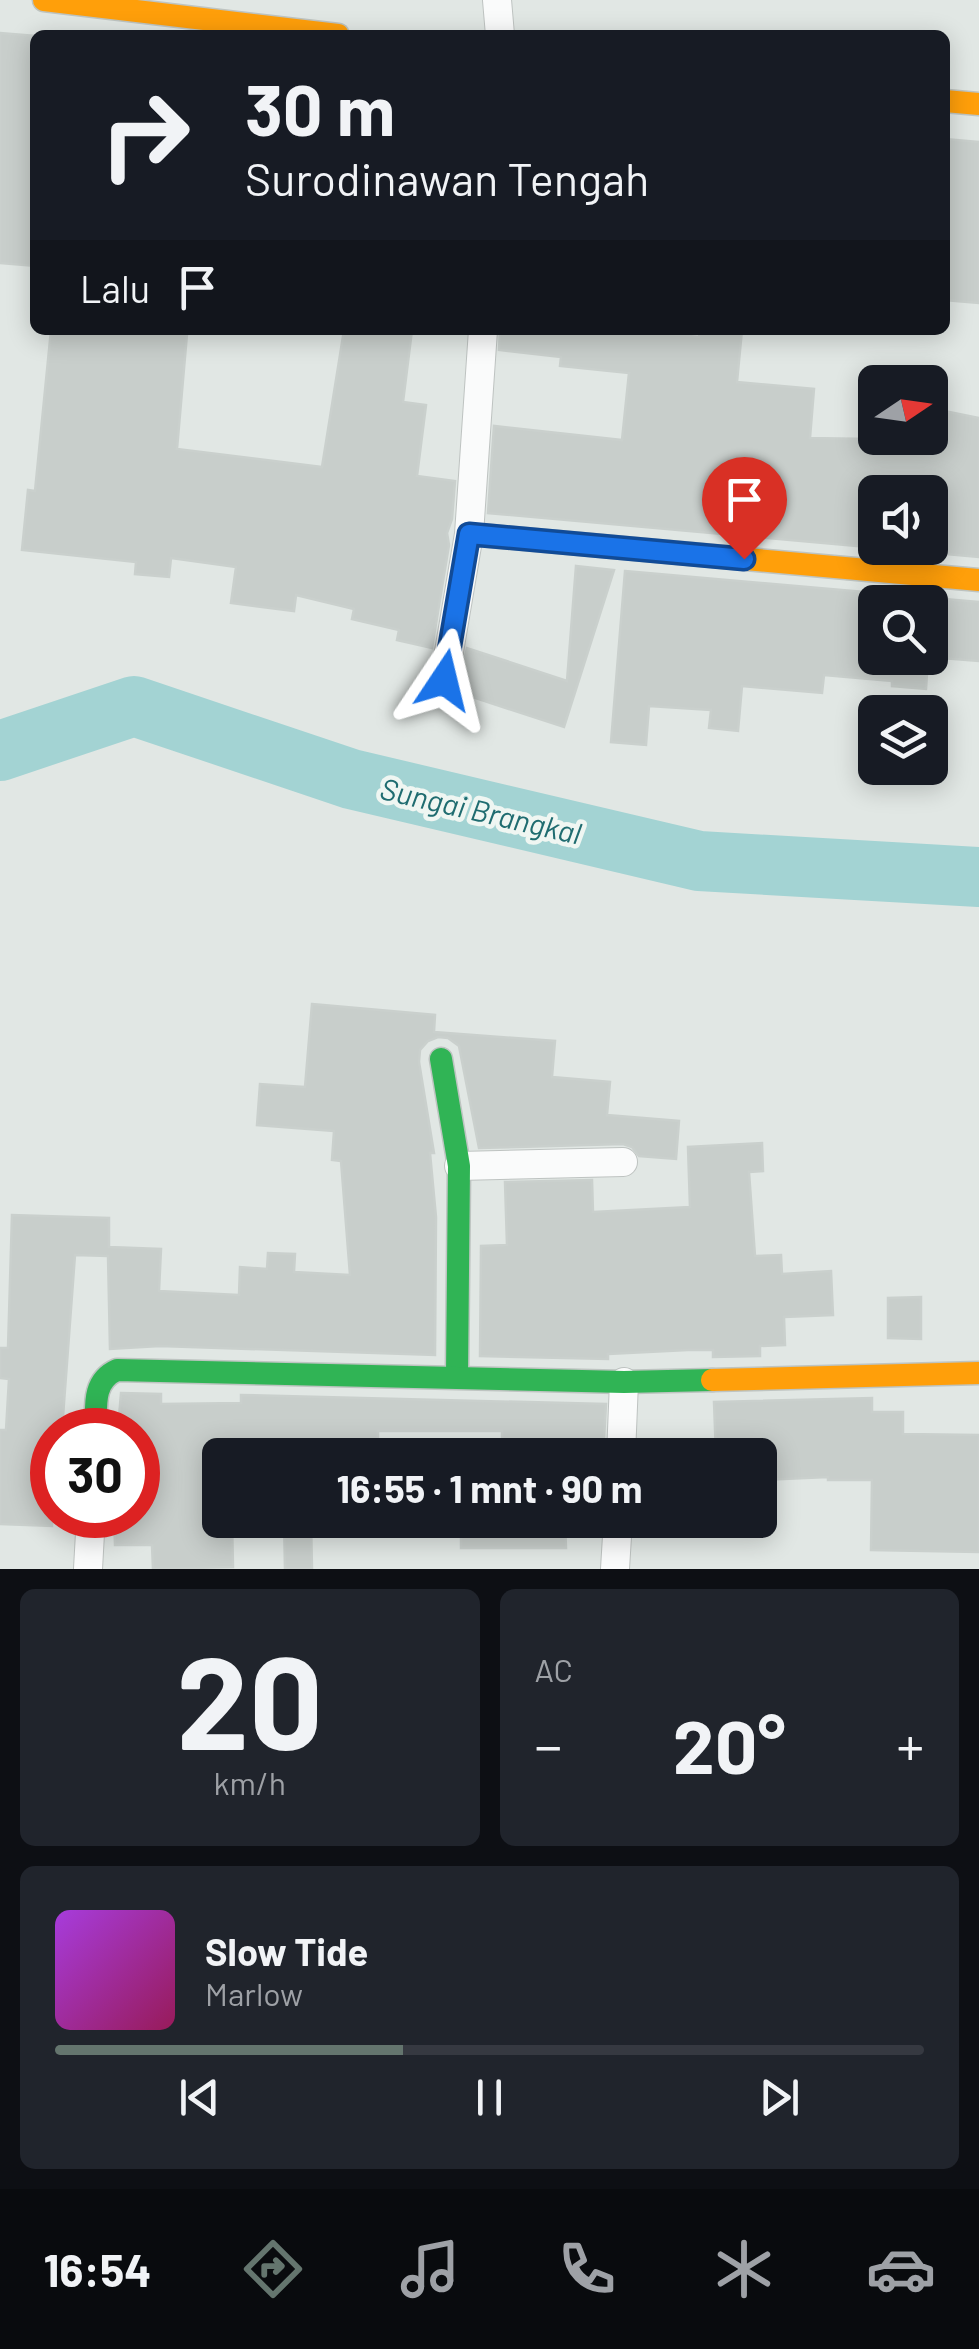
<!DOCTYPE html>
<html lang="id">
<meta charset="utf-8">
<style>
body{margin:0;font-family:Barlow,sans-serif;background:#20242c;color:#f1f3f6;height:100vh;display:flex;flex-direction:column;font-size:38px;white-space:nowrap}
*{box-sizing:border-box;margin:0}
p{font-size:32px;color:#9ea1a6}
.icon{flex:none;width:55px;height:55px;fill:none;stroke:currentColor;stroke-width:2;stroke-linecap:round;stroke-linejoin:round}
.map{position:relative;height:1569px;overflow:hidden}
.details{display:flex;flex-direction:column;gap:20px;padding:20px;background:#0d0f14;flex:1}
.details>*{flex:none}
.hud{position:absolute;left:30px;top:30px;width:920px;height:305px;border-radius:15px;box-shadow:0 5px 25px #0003;background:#171b24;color:#f1f3f6;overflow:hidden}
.needle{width:65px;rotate:77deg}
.tools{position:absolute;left:858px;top:365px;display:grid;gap:20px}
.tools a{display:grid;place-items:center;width:90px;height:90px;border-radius:15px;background:#171b24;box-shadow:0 5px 25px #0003;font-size:50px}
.speed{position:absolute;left:30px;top:1408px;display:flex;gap:20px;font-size:50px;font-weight:700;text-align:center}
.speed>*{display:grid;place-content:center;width:130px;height:130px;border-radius:50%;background:#171b24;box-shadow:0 5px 25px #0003;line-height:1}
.speed .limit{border:15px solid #d22;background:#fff;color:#111}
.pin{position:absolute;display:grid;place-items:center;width:85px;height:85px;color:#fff;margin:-102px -42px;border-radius:50% 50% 50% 0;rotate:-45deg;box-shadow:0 0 10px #0007}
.pin .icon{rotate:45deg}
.me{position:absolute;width:110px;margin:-55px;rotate:10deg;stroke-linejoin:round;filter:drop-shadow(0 0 8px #0008)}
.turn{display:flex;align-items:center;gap:35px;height:210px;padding:0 50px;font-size:45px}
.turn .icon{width:130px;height:130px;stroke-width:2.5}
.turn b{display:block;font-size:70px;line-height:85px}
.then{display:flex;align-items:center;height:95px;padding:0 50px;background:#0003;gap:20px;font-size:38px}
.big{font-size:75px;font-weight:700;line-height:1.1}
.details .tile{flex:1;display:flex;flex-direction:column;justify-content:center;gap:15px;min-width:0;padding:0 35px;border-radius:15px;background:#20242c}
.details .dial{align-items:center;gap:0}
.dial b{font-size:130px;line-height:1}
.song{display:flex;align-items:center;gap:30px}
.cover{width:120px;height:120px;border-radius:15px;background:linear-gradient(135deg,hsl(280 70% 55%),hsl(330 70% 35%))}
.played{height:10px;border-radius:5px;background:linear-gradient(90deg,#64756e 40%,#363941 40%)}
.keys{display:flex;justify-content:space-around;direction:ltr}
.heat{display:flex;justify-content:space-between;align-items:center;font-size:55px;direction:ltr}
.details .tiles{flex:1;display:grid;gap:20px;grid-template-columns:1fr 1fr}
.tile:last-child{grid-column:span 2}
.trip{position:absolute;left:202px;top:1438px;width:575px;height:100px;border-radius:15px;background:#171b24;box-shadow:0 5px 25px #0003;font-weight:700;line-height:100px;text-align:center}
.tabs{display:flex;height:160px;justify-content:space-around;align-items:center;background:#090b0e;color:#9ea1a6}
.tabs .icon{width:70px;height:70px}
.tabs .active{color:#64756e}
.tabs b{font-size:45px;color:#f1f3f6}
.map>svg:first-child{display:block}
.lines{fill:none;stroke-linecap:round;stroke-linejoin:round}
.river{stroke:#a3d3d3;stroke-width:60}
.building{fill:#c8cecb;stroke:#cad0cd;stroke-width:2.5;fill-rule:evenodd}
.street-casing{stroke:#bec3c1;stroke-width:30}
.fast-casing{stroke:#bec4c1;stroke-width:25}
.slow-casing{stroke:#bec4c1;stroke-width:25}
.street{stroke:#fafbfb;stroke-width:28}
.fast{stroke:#30b455;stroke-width:22}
.slow{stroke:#ff9f0a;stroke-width:22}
.route-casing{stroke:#114b97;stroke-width:25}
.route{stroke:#1a73e8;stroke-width:18}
.labels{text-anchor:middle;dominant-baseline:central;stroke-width:9;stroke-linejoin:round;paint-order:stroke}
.water-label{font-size:30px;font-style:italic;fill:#1f6c70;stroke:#eff6f2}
</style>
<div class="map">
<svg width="979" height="1569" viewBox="0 0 979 1569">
<rect width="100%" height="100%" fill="#e1e7e4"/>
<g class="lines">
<path class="river" d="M0,751l134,-45 217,73 348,82 280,16"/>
</g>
<g class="building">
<path d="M0,33l35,3v230l-35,-3z"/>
<path d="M945,139l34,3v161l-34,-3z"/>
<path d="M51,330h100l36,4 -10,115 145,18 22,-137h68l-9,72 23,3 -9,71 38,5 -3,38 -5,14 2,12 -17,103 -35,-8 2,-10 -47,-11 2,-10 -58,-14 -2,16 -63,-8 5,-36 -65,-9 -2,19 -34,-3 1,-12 -114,-12 6,-60 7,1z"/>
<path d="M500,330h126l73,7 1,-7h42l-5,52 77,7 -4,49 120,2v-32l49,10v139l-491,-44 6,-87 128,14 7,-67 -69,-7 1,-9 -62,-7zM875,492h55v56h-55z"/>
<path d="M576,566l38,4 -50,157 -107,-35 10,-44 100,33z"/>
<path d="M625,571l354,31v59l-49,-4v-55h-55v56h53l-2,31 -34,-3v-5l-68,-6 -2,18 -80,-7 -4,45 -29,-3 2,-18 -62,-4 -3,39 -35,-3z"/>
<path d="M312,1004l123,11 -1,17 121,9 -3,36 58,5 -3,33 72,6 -3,38 -37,-3 -7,-9 -9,-3 -144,4 -20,-102 -11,-8 -10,-1 -10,4 -8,9 -1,12 15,91h-4l6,64 -1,138 -275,-9 -50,3 -2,-93 -33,-1 -13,175h-10v96l-52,-2v-94h6l3,-51 -9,-1v-30h8l4,-133 97,3v29l52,2 -2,42 80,4 1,-28 27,2 1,-16 27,1 -1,18 56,3 -9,-114 -9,-1 2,-29 -77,-6 3,-41 45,3z"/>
<path d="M762,1143l1,28 -14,1 6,84 26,-1 1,19 49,-3 2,44 -49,2 1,28 -25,1v10l-47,1v-7h-25l-80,4v5l-128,-3 1,-110 26,-1 -2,-63 87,-2 1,32 97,-5 -2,-60z"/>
<path d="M921,1297v42l-33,-1v-40z"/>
<path d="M121,1393l40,1v10l80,-1v-8l365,9 -2,35h-5v16h-97v-24h-124v24h-158v65h12l1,47 -80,2 -1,-24h-37l-1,-30h24v-86h-20z"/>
<path d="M872,1398v14h31v22l76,1v117l-108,-2 1,-70h-44v-3l-68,3v-25h-44l-2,-53z"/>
<path d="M284,1520h27l1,49h-27z"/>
<path d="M461,1520h104l1,28h-105z"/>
</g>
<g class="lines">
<defs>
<g id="street">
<path d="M497,0l3,35"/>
<path d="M444,681l25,-147 14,-204"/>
<path d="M459,1166l164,-4"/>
<path d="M621,1455l3,-73"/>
<path d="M88,1569l3,-54"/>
<path d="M615,1569l3,-49"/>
</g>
<g id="fast">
<path d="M441,1059l18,107 -2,209"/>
<path d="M96,1430c0,-23 -4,-49 21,-60l507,12 88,-2"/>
</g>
<g id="slow">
<path d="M44,0l294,35"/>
<path d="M945,101l34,3"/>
<path d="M469,534l510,46"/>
<path d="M712,1380l267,-7"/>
</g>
</defs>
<use href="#street" class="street-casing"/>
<use href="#fast" class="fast-casing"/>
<use href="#slow" class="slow-casing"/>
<use href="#street" class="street"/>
<use href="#fast" class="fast"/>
<use href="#slow" class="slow"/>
</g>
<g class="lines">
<defs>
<path id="route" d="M444,680l25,-146 275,25"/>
</defs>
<use href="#route" class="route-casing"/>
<use href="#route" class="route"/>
</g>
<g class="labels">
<g class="water-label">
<text transform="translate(481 810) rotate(13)">Sungai Brangkal</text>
</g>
</g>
</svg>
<div class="tools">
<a><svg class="needle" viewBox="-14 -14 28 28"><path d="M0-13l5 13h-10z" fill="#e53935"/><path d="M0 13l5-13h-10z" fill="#9ea1a6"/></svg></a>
<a><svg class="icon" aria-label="sound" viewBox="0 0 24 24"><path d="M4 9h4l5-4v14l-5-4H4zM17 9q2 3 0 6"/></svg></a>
<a><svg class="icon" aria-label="search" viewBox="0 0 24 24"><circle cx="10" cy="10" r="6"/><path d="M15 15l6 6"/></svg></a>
<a><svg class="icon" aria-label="layers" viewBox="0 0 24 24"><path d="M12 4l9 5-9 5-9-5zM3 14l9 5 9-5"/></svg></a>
</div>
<div class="speed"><div class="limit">30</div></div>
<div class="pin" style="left:744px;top:559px;background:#d93025"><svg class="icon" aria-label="arrive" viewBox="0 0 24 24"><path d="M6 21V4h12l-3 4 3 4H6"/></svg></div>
<svg class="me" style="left:444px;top:680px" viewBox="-20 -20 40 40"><path d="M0-17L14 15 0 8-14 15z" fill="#1a73e8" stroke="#fff" stroke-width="4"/></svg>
<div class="trip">16:55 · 1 mnt · 90 m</div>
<div class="hud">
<div class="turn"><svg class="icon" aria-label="right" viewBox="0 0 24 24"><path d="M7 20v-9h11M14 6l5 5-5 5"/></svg><div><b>30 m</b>Surodinawan Tengah</div></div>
<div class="then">Lalu<svg class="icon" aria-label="arrive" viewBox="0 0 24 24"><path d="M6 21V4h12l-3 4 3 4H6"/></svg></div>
</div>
</div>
<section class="details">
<div class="tiles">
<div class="tile dial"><b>20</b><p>km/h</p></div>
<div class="tile"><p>AC</p>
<div class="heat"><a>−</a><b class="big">20°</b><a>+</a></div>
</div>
<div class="tile">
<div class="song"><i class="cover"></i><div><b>Slow Tide</b><p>Marlow</p></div></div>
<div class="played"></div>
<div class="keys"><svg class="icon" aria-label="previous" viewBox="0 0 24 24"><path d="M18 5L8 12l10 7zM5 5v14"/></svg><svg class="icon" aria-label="pause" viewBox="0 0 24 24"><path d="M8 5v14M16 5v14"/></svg><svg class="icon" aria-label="next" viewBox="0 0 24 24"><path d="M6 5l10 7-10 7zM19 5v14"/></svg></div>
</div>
</div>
</section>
<nav class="tabs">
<b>16:54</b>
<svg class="icon active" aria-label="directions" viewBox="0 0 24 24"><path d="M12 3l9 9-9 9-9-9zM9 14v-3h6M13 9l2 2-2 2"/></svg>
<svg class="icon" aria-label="music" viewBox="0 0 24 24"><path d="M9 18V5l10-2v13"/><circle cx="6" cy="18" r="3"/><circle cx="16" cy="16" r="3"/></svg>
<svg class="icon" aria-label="phone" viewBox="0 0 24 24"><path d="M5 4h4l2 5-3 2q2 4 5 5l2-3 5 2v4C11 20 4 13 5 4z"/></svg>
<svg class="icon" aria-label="climate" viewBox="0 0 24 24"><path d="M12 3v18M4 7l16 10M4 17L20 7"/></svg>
<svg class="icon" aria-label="car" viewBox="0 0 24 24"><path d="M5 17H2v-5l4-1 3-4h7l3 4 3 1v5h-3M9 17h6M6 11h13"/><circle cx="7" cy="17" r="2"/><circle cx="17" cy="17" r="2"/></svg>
</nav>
